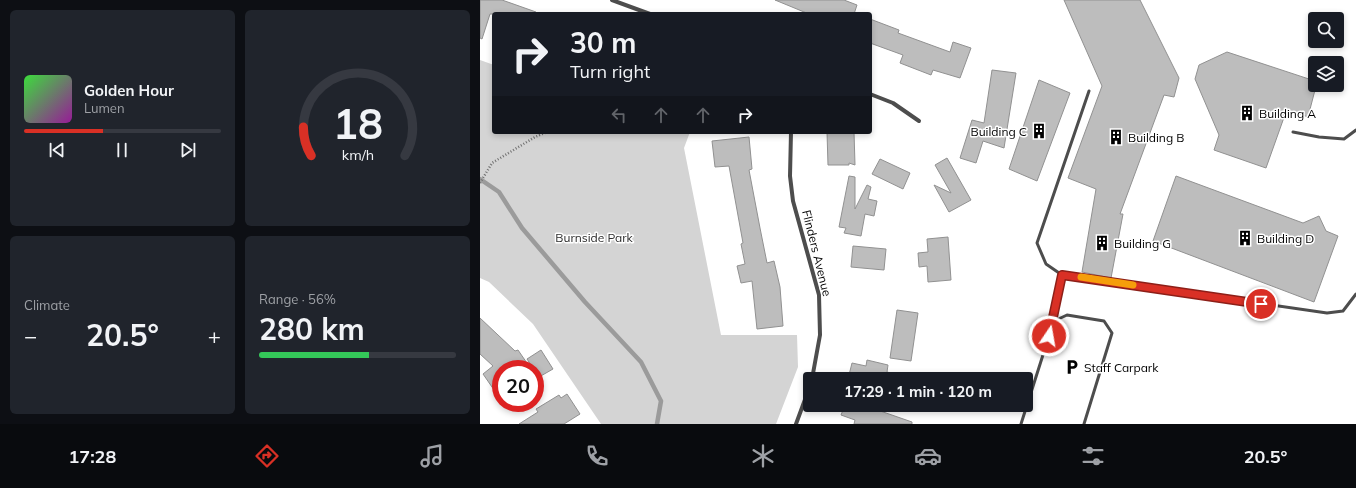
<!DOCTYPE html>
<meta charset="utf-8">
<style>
body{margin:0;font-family:Mulish,sans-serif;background:#20242c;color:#f1f3f6;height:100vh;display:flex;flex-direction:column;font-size:15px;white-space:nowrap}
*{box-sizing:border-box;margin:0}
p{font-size:13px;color:#9ea1a6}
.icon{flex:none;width:22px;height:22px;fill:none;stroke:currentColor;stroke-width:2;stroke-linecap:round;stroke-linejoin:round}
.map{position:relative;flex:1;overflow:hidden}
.details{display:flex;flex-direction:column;gap:10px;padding:10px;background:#0d0f14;width:480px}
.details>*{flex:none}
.banner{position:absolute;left:12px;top:12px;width:380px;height:122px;border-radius:4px;box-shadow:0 2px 6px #0003;background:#171b24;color:#f1f3f6;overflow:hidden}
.buttons{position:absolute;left:828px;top:12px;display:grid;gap:8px}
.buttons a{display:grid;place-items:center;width:36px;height:36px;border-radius:4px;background:#171b24;box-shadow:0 2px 6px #0003;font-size:20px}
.speed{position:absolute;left:12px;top:360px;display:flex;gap:8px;font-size:20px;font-weight:700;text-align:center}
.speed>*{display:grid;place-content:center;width:52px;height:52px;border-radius:50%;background:#171b24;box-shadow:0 2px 6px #0003;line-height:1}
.speed .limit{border:6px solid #d22;background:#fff;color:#111}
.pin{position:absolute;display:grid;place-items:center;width:34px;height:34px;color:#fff;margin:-17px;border:2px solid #fff;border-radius:50%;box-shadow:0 1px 4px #0007}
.me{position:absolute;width:44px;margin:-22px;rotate:12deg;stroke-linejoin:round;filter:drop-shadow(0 0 3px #0008)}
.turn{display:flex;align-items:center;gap:14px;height:84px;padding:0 12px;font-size:18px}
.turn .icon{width:52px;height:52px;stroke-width:2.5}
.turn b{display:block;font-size:28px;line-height:34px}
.lanes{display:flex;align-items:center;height:38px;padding:0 12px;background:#0003;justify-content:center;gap:20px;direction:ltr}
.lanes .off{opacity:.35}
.big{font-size:30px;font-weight:700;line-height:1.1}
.details .card{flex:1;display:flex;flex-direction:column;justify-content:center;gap:6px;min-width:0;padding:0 14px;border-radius:6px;background:#20242c}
.details .dial{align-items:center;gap:0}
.dial svg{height:104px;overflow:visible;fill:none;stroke:#363941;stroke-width:7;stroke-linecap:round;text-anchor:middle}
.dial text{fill:#f1f3f6;stroke:none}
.song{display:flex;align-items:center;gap:12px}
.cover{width:48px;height:48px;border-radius:6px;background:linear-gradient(135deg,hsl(120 70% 55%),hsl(300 70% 35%))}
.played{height:4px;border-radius:2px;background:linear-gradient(90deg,#d93025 40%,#363941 40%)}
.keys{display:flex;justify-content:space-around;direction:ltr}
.heat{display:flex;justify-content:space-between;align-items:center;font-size:22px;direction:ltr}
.charge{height:6px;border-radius:3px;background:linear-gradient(90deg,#34c759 56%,#363941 0)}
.details .tiles{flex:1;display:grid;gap:10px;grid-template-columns:repeat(2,1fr)}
.trip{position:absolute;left:323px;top:372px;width:230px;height:40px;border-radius:4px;background:#171b24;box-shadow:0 2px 6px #0003;font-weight:700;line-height:40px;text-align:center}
.tab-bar{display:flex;height:64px;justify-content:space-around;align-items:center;background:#090b0e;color:#9ea1a6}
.tab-bar .icon{width:28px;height:28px}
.tab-bar .current{color:#d93025}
.tab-bar b{font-size:18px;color:#f1f3f6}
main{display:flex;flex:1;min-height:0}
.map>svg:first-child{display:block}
.green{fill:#d4d4d4}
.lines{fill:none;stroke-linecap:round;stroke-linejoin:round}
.stream{stroke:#9b9b9b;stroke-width:4.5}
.building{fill:#bdbdbd;stroke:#919191}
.path{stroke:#6f6f6f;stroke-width:2.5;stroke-dasharray:1 2;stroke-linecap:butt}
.service{stroke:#4d4d4d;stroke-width:3}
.minor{stroke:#4d4d4d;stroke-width:4}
.route-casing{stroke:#8d1f18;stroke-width:10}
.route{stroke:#d93025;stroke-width:7}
.slow{stroke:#f59e0b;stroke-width:7}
.labels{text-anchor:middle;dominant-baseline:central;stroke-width:3;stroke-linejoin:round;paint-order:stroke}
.poi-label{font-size:12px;fill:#000;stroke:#fff;text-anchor:start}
.park-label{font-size:12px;fill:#2b2b2b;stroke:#fff}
.street-label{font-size:12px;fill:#000;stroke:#fff}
</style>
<main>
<section class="details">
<div class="tiles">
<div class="card">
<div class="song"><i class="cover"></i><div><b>Golden Hour</b><p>Lumen</p></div></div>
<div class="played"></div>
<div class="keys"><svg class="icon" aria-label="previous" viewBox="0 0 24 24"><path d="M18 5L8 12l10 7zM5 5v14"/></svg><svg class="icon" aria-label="pause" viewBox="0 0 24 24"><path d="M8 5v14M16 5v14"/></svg><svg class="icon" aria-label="next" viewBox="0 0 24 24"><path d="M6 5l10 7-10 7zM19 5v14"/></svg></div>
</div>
<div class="card dial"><svg viewBox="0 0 100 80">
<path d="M14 69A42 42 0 1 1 86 69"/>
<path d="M14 69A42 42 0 0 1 8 47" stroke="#d93025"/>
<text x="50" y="56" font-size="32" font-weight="700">18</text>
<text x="50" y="72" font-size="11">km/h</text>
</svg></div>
<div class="card"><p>Climate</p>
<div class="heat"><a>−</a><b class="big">20.5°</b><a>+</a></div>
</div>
<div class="card"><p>Range · 56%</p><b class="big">280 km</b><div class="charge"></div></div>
</div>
</section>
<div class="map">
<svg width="876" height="424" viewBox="0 0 876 424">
<rect width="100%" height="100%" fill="#fff"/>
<path class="green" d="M0,60l14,5v67h196l-6,16 37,187h76l1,32 -22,57h-175l-68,-100 -44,-42 -9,-4z"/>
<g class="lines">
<path class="stream" d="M0,179l19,13 23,36 63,74 56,60 20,39 -4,23"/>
</g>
<g class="building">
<path d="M0,0h22l34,12v2h-46l-8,25 -2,-1z"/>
<path d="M295,0h69l13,5 -3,9h-45z"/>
<path d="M584,0h76l39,78 -5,19 -10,-2 -44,119h3l-12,64 -29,-6 14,-83 -28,-11 34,-92z"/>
<path d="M390,19l29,11 -1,3 52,19 3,-10 18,6 -11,30 -27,-8 -2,5 -31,-12 3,-8 -33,-12z"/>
<path d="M747,52l88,29v9l-7,27 -21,-8 -21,59 -52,-18 5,-15 -24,-56 4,-14z"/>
<path d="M512,70l24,3 -12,75 -21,-7 -7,22 -16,-5 12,-38 12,3z"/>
<path d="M559,80l31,13 -33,88 -28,-12z"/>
<path d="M347,132h27l1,33 -6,-2v2h-21z"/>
<path d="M269,137l3,32 -3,1 11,58 7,35 7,-2 6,26 3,39 -26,3 -5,-48 -11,2 -4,-17 8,-2 -4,-20 2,-1 -14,-77 -14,1 -3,-26z"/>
<path d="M467,158l24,42 -22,12 -15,-27 17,8 -16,-28z"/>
<path d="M400,159l30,14 -7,16 -31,-15z"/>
<path d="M369,176l6,1v32l12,-24 4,2 -3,12 9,2 -3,15 -9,-2 -4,22 -17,-3 2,-5 -7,-1z"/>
<path d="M696,176l127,47 16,-7 7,15 12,5 -24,66 -161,-61z"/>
<path d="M468,237l3,43 -23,2 -1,-16 -8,1 -1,-14 10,-1 -1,-13z"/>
<path d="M373,246l33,3 -2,21 -33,-3z"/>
<path d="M417,310l21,3 -7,48 -21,-3z"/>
<path d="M0,318l35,33 3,-1 13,19h-30v31l-18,-26 10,-8 -13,-12z"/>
<path d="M61,350l12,19 -14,8 -12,-18z"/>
<path d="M387,360l21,5 -1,7 11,3v4h-50l4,-16 14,3z"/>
<path d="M87,394l13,20 -16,10h-45l19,-12 -2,-3 23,-14 2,3z"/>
<path d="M365,405h18l49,17v2h-58l1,-4 -14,-5z"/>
</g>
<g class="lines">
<path class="path" d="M0,183l12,-20 43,-26 12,-5"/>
<g class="service">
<path d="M609,91l-52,152 9,21 16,11 265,38 16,-2 13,-17"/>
<path d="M813,132l26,5 25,2 12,-9"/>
<path d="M572,322l15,-7 37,6 8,12 -28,91"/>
<path d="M541,424l28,-88 13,-61"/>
</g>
<g class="minor">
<path d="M132,0l38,14"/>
<path d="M390,94l23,9 26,18"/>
<path d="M311,132l-1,44 3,25 26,94 1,40 -8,44"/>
<path d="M316,424l14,-38"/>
</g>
</g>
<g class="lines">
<defs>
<path id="route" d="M569,336l13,-61 199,29"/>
</defs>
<use href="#route" class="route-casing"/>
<use href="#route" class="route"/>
<path class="slow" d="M601,277l52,8"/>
</g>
<defs>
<symbol id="building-bare" viewBox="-9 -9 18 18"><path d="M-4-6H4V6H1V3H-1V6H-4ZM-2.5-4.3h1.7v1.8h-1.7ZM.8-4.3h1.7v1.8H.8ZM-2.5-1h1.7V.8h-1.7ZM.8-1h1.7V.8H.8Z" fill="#000" stroke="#fff" stroke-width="2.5" paint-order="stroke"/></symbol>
<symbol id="parking-bare" viewBox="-9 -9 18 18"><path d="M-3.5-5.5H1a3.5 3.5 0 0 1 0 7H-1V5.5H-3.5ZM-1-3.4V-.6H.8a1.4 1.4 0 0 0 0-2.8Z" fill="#000" stroke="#fff" stroke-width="2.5" paint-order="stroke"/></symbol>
</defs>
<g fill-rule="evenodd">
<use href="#building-bare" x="756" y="102" width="22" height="22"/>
<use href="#building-bare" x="548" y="120" width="22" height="22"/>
<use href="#building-bare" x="625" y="126" width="22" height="22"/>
<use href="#building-bare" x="754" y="227" width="22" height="22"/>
<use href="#building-bare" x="611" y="232" width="22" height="22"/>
<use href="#parking-bare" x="581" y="356" width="22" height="22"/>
</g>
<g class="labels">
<g class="poi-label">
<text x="779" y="113">Building A</text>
<text x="547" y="131" text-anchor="end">Building C</text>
<text x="648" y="137">Building B</text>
<text x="777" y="238">Building D</text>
<text x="634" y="243">Building G</text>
<text x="604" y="367">Staff Carpark</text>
</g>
<g class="park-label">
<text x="114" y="237">Burnside Park</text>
</g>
<g class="street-label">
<text transform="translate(337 253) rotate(76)">Flinders Avenue</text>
</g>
</g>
</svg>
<div class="buttons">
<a><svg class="icon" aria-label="search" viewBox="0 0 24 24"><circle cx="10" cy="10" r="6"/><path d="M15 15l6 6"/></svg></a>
<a><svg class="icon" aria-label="layers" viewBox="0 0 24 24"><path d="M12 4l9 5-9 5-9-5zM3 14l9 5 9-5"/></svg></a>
</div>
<div class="speed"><div class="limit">20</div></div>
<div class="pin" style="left:781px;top:304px;background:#d93025"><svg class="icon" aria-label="arrive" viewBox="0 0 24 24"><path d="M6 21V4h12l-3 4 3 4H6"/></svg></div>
<svg class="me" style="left:569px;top:336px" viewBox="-20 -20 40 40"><circle r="17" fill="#d93025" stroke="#fff" stroke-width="3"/><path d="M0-11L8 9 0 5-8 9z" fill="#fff"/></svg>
<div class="trip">17:29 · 1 min · 120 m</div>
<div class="banner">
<div class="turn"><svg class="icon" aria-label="right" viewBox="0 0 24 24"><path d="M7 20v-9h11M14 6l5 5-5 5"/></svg><div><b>30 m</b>Turn right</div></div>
<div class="lanes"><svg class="icon off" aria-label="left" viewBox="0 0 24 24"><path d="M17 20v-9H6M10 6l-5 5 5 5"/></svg><svg class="icon off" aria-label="ahead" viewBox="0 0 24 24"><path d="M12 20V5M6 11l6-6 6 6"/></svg><svg class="icon off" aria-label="ahead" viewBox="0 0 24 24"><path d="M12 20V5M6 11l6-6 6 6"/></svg><svg class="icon" aria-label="right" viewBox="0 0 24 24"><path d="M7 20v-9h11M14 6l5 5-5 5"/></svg></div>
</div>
</div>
</main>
<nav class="tab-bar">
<b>17:28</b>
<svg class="icon current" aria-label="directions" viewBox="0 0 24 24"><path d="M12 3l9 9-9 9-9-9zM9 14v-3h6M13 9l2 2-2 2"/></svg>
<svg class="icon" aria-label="music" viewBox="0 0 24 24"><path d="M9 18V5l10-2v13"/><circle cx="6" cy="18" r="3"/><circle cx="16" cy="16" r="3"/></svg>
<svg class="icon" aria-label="phone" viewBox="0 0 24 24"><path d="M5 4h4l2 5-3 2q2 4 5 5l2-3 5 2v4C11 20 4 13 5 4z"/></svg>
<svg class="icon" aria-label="climate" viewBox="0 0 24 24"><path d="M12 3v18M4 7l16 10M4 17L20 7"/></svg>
<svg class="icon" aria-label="car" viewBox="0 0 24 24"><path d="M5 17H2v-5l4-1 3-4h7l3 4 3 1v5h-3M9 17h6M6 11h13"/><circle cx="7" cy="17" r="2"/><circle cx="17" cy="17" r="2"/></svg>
<svg class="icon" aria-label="filters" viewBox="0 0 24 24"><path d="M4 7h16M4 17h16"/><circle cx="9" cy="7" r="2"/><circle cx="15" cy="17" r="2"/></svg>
<b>20.5°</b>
</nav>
